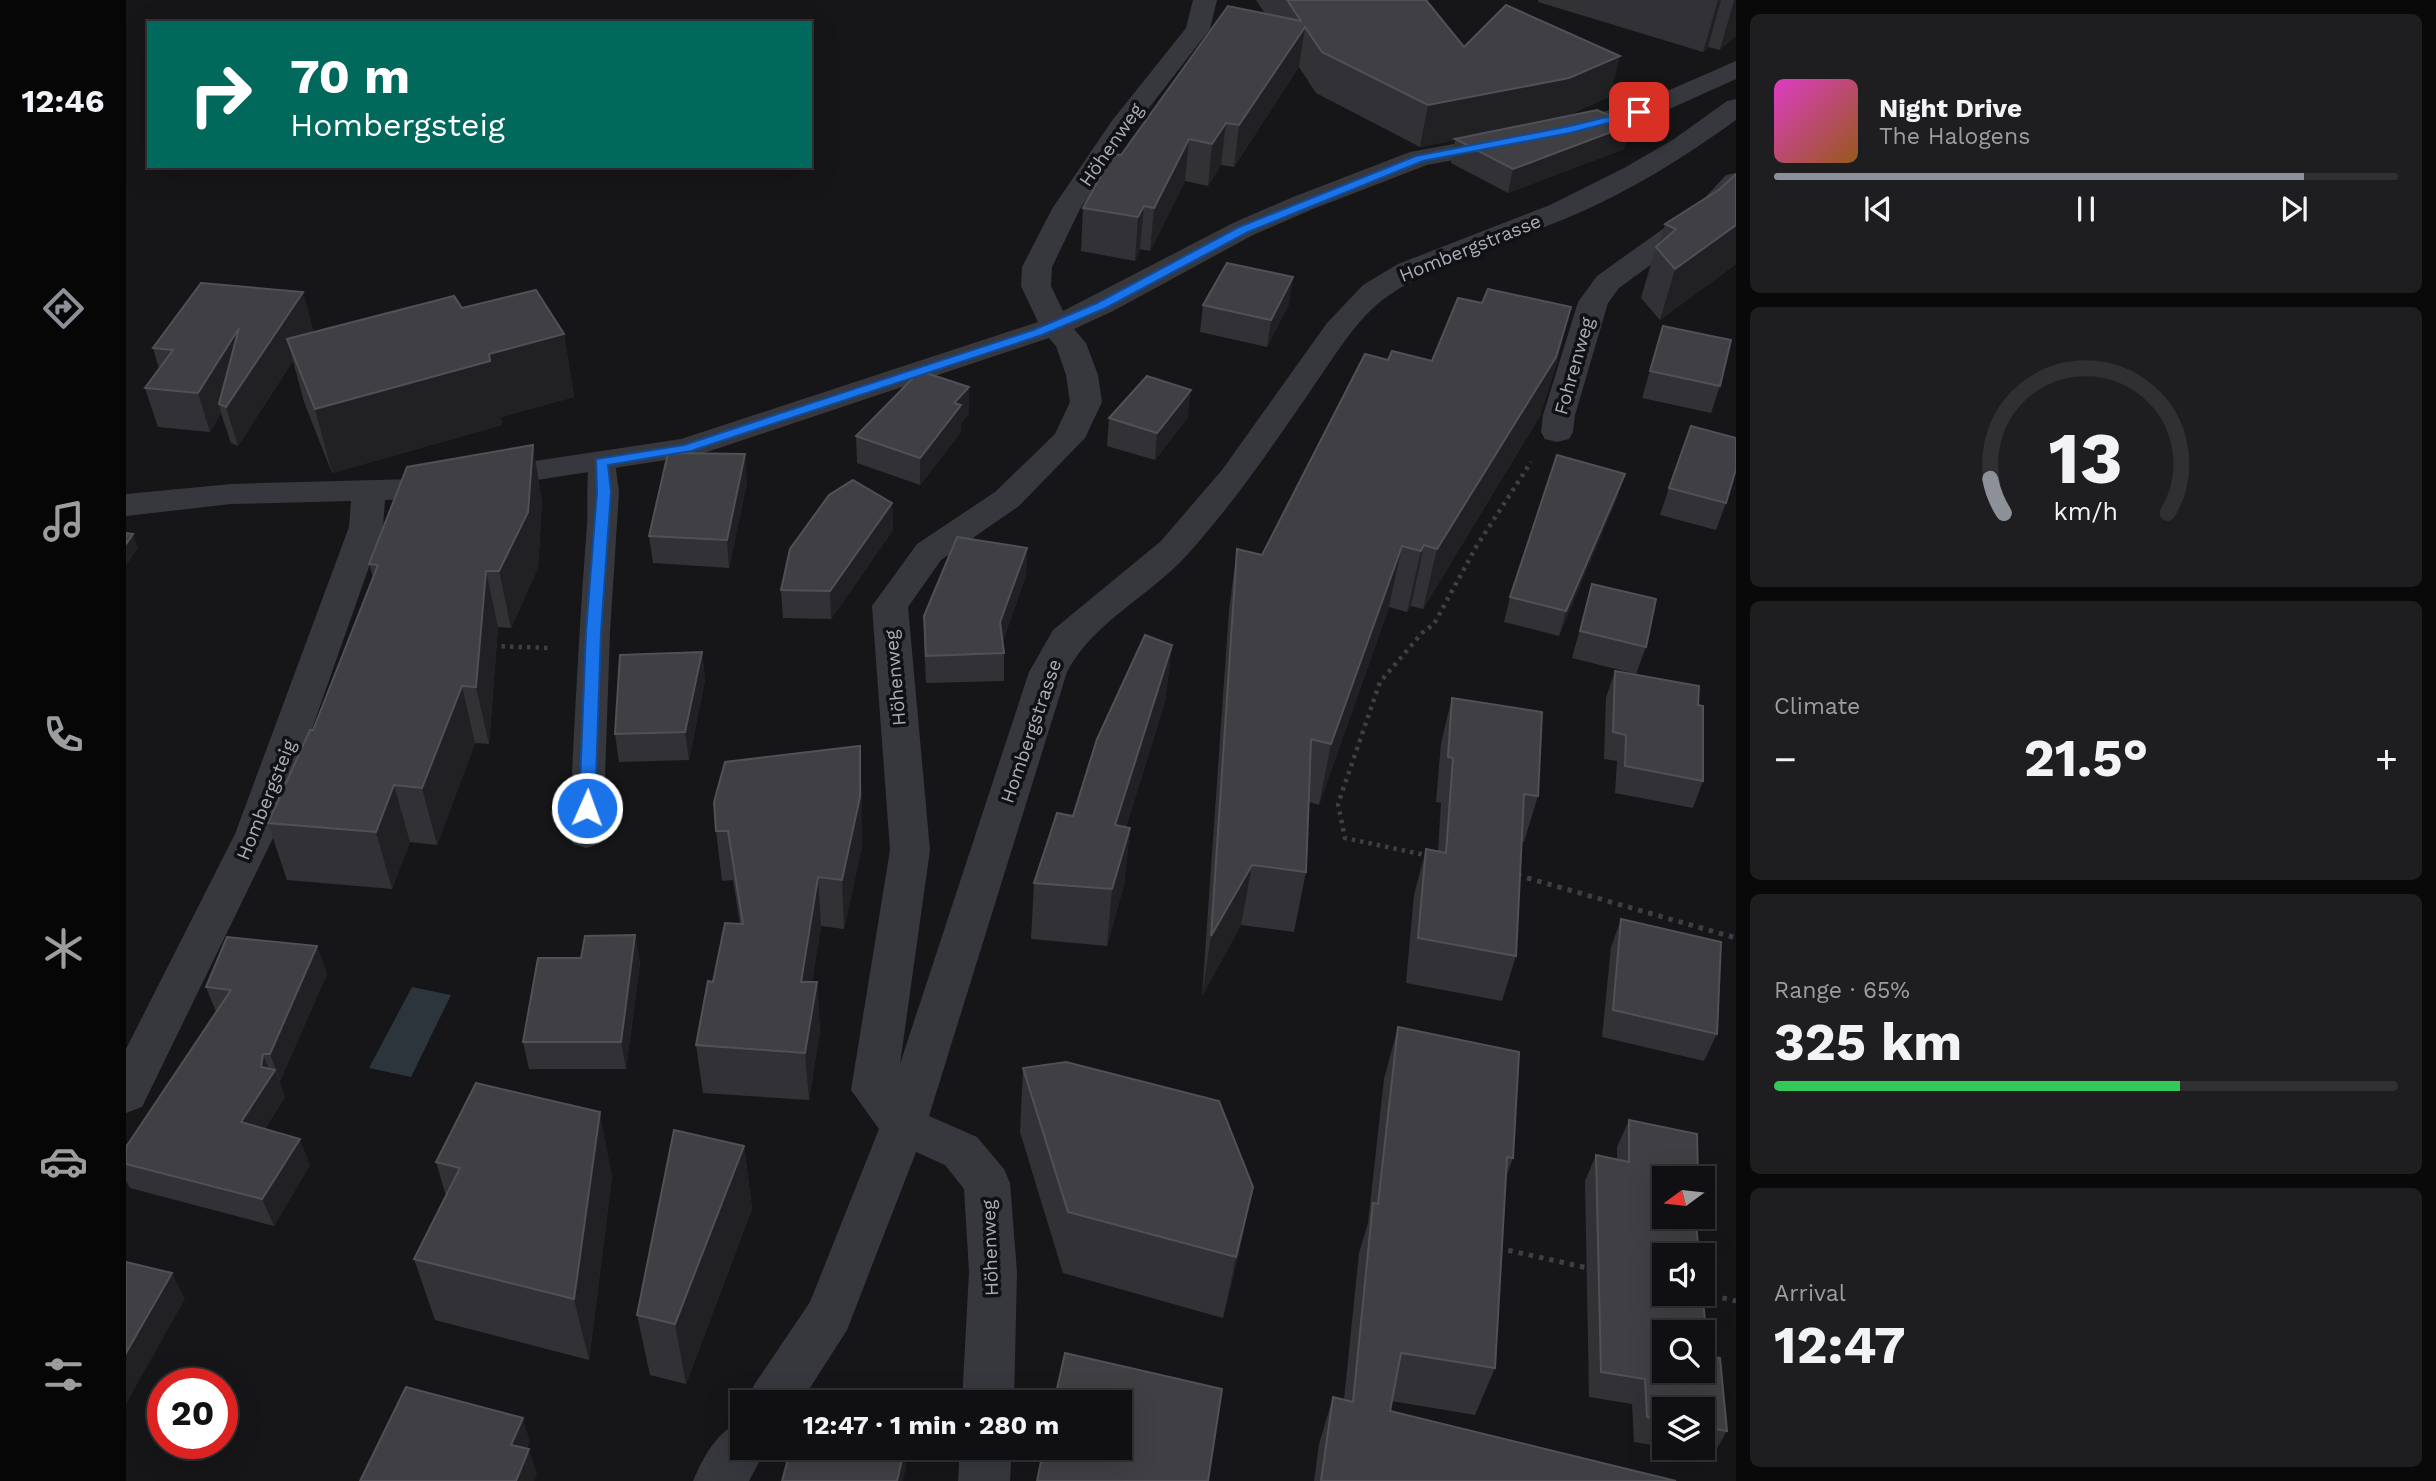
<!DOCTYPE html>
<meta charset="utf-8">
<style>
body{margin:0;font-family:"Work Sans",sans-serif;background:#1e1e20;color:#f1f3f6;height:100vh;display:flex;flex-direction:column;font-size:26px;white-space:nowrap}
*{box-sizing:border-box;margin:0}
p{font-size:23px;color:#9c9d9f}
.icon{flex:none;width:38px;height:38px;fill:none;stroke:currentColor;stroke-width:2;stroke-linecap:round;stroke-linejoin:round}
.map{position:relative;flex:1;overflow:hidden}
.panel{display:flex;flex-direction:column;gap:14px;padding:14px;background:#09090a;width:700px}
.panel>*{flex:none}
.hud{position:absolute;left:21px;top:21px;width:665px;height:147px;border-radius:0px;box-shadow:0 7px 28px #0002,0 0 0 2px #303032;background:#00695c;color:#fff;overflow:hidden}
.needle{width:46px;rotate:255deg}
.controls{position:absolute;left:1526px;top:1166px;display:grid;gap:14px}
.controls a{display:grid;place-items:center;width:63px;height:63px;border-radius:0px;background:#101012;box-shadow:0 7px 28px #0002,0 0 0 2px #303032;font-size:35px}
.speed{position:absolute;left:21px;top:1368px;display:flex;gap:14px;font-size:35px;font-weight:700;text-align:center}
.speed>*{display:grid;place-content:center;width:91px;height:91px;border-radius:50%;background:#101012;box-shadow:0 7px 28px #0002,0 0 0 2px #303032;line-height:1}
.speed .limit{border:10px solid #d22;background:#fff;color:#111}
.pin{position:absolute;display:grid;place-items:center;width:60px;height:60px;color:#fff;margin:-30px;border-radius:14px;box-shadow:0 4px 10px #0006}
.me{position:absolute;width:77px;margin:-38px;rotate:2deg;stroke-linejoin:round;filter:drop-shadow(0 0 5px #0008)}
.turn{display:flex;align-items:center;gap:24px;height:147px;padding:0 28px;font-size:32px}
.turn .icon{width:91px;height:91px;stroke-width:2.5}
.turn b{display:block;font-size:49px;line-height:60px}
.big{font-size:52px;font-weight:700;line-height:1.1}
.panel .tile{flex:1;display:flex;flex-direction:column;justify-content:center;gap:10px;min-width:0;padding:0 24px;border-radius:10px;background:#1e1e20}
.panel .dial{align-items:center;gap:0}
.dial svg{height:182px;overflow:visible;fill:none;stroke:#303032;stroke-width:7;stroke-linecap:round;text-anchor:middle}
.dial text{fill:#f1f3f6;stroke:none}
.song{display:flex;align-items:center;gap:21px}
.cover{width:84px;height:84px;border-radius:10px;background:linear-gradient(135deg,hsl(310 70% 55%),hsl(30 70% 35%))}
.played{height:7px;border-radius:4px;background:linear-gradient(90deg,#8c9099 85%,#303032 85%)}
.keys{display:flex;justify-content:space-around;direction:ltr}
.heat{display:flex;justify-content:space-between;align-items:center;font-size:38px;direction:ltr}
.charge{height:10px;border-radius:5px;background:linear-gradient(90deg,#34c759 65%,#303032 0)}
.trip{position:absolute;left:604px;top:1390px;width:402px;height:70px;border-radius:0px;background:#101012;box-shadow:0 7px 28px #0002,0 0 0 2px #303032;font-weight:700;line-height:70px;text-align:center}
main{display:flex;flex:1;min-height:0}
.tab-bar{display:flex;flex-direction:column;width:126px;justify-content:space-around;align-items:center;background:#060607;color:#9c9d9f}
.tab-bar .icon{width:49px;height:49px}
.tab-bar .current{color:#8c9099}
.tab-bar b{font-size:32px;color:#f1f3f6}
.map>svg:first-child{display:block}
.water{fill:#2c353c}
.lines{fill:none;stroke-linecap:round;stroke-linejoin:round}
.path-far1{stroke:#3d3f44;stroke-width:4.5;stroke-dasharray:3.5 5;stroke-linecap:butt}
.path{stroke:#3d3f44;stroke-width:5;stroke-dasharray:4.5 6;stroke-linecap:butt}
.service{fill:#37383d;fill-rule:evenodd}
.minor{fill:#37383d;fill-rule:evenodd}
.wall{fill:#323236}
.shaded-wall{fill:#212124}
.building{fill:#3f3f44;stroke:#4f5156;stroke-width:2;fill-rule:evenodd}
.route{fill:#1a73e8;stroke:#114b97;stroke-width:2}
.labels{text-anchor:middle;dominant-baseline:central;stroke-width:7;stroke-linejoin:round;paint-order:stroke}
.street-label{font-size:19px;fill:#a8adb8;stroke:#111113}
</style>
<main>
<nav class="tab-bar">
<b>12:46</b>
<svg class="icon current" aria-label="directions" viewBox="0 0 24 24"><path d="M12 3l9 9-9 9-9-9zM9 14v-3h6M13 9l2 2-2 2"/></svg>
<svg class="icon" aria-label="music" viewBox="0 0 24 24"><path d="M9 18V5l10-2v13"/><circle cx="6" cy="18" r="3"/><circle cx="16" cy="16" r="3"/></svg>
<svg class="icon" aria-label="phone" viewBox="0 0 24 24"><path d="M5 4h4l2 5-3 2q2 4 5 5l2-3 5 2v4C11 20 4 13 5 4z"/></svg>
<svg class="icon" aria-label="climate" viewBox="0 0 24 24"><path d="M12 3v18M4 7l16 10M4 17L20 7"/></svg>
<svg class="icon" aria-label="car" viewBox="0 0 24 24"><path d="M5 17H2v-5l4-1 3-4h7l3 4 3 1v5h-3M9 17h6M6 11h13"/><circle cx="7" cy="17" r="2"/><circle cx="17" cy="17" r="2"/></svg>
<svg class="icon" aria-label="filters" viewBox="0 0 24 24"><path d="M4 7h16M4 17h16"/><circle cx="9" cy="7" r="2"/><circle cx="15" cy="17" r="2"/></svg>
</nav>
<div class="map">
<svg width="1610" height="1481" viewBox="0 0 1610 1481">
<rect width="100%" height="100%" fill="#161618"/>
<path class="water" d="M286,987l39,8 -40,82 -42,-9z"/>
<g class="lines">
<g class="path-far1">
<path d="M367,646l58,2"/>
<path d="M1304,856l-85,-18 -7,-34 42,-122 42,-49 12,-9 42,-77 55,-85"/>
</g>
<g class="path">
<path d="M1391,875l219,63"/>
<path d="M1372,1248l94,21"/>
<path d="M1576,1293l34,8"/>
</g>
<path class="service" d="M475,453l10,3 4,6 4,30 -9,140 -7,203 -5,9 -12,4 -12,-4 -5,-9c5,-104 10,-207 18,-311 1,-14 -1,-60 4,-68z"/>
<g class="minor">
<path d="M1067,0h24l-7,29 -75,97 -55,83 -28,58 -1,19 12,25 170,-88 60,-26 117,-45 93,-17 10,2 4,6 -4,6 -10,2 -76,14 -114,44 -60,26 -140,76 -39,18 12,14 12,32 4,27 -17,36 -66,68 -78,54 -33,47 22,243 -30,214 129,-392 24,-42 108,-89 61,-71 105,-147 36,-38 35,-21 152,-59 74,-37 50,-29 53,-38 9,-2v21c-52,38 -109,73 -169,98 -59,25 -126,41 -179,78 -32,22 -55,63 -77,94 -39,57 -78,114 -124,165 -38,42 -93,66 -120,117l-138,444 48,21 27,32 6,14 7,89 -3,130h-52l7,-130 -5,-83 -19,-24 -29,-13 -69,178 -46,72h-54l7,-17 56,-83 69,-173 -28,-39 39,-240 -18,-244 45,-62 78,-52 60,-58 15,-32 -4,-27 -10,-29 -7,-8 -351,117 -284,44 -29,1 -2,27 -108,307 -133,273 -16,6v-64l109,-215 114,-307 2,-26 -120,3 -105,12v-22l105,-10 183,-5 267,-40 357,-117 -17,-36 1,-19 30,-58 59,-87 75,-94z"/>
<path d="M1610,61v18l-73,33 -97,26 -10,-2 -3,-6 3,-6 88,-23z"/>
<path d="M1610,173v25l-14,15 -103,75 -11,15 -33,112 -2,17 -4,7 -12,3 -12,-3 -4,-7 2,-17 35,-113 19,-26 105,-75 24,-26z"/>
<path d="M616,1421v26h25l-18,34h-56c11,-25 23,-49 49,-60z"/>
<path d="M834,1447h52l-2,34h-52z"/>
</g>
</g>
<g class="wall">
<path d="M1130,0h170l38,47 156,9 -11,41 -47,21 68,7 -6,24 -116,44 -57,-30 4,-23 -35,7 -104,-54 -17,-26 -65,100 -13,-2 -13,21 -23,-5 -35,70 -10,-2 -5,12 -54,-10 2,-43 38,-53 144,-141z"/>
<path d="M1412,0h198l-16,50 -12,-3 -5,5 -165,-50z"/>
<path d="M1610,174v90l-76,56 -19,-22 15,-51 3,-3 6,-20 55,-35z"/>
<path d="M177,292l10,38 -2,3 151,-25 102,26 10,63 -73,20 1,8 -170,48 -28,-71 -11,-41 -55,85 -7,-3 -10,-30 -11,19 -52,-5 -13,-39 14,-19 -6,-21z"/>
<path d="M1356,303l89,4 -15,58 -16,51 -117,193 -12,-3 -4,6 -18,-5 -70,198 -10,-3 -3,70 -12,60 -53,-7 -39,71 27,-386 8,-61 25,6 126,-195 44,1z"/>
<path d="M1163,304l-22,43 -67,-15 3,-27z"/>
<path d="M1537,326l57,60 -9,27 -69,-15z"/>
<path d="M843,414l-8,9v9l-41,53 -63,-22 -1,-27z"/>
<path d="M1062,417l-33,43 -48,-14 2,-28z"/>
<path d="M1499,474l-8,24 -58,138 -55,-14 6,-25z"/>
<path d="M621,482l-18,86 -76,-5 -4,-27z"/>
<path d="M1543,488l57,15 -10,27 -56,-15z"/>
<path d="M416,501l-4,67 -27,60 -13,-1 -9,117 -14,-1 -38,102 -27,-3 -18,47 -105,-9 -19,-57 45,-93 60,-153 -4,-13z"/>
<path d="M766,503l1,27 -62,89 -48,-1 -2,-28z"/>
<path d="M901,548l-1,28 -23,64 1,13v28l-78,2 -2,-39v-28z"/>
<path d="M1466,584l54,63 -10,27 -64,-16z"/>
<path d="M1046,645l-7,57 -39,125 4,1 -6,57 -17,61 -76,-7 3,-56z"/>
<path d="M576,652l3,28 -16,80 -70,2 -4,-28z"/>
<path d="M1489,671l83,34 5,76 -10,27 -78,-15 2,-32 -13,-2 2,-61z"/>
<path d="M1326,698l86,98 -14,46 -3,-1 -5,115 -14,45 -96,-18 8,-88 12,-46 12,2 3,-48 -5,-1 5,-59z"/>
<path d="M736,795v51l-18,83 -23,-3 -9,56h5l3,49 -11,69 -106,-7 -7,-48 17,-63 27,-58 -7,-44 -11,1 -6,-50z"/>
<path d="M1495,919l96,115 -13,27 -102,-24 9,-90z"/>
<path d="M509,935l5,28 -14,106h-97l-6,-27 58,-84z"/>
<path d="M191,946l10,28 -47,107h-1l6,16 -20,32 45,36 -36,61 -144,-38 -4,-7v-34l90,-135 -10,-25z"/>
<path d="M1272,1027l115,131 -7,19 -11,191 -20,47 -84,-14 -1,10 286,70h-362l5,-37 14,-47 11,2 15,-146 9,-30 16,-144z"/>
<path d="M897,1068l217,181 -17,69 -160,-45 -43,-141z"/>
<path d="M1503,1120l71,104 -4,7 13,125 18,75 -14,24 -48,-8h38v-38h-39v38l-30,-5 -2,-38 -43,-7 -4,-216 11,-26 21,4v-12z"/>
<path d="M618,1146l8,63 -66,175 -36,-9 -13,-60z"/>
<path d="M310,1162l176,14 -23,184 -154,-40 -21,-61 32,-63z"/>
</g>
<g class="shaded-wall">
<path d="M1592,0h3l-13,47 -5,5z"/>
<path d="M1608,0h2v36l-16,14z"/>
<path d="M1179,27l-6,40 -65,100 5,-42z"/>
<path d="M1494,56l-11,41 -50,22 -139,28 8,-42z"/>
<path d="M1100,123l-5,42 -13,21 4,-42z"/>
<path d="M1504,125l-6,24 -116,44 5,-24z"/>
<path d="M1063,139l-4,42 -35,70 4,-43z"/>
<path d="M1018,206l-4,43 -5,12 3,-44z"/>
<path d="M1610,225v39l-76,56 15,-51z"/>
<path d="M1167,277l-4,27 -22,43 4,-27z"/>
<path d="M177,292l10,38 -18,28 -8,-19 6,22 -55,85 -12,-39z"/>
<path d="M1445,307l-15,58 -16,51 -117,193 14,-60z"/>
<path d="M113,328l-20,76 2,9 -11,19 -12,-39z"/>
<path d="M438,334l10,63 -73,20 1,8 -170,48 -17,-64 174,-55z"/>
<path d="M843,387v27l-8,9v9l-41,53v-27l34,-55z"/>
<path d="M1065,390l-3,27 -33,43 2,-27z"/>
<path d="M407,445l9,56 -4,67 -27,60 -12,-57z"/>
<path d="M619,454l2,28 -18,86 -2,-28z"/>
<path d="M1499,474l-8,24 -58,138 7,-25z"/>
<path d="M766,503l1,27 -62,89 -1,-28z"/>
<path d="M7,534l5,14 -12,18v-22z"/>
<path d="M1298,545l-13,61 -4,6 14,-61z"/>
<path d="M1276,546l-13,61 -70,198 12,-61z"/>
<path d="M901,548l-1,28 -27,74 1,-28z"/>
<path d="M360,571l12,56 -9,117 -13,-57z"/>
<path d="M1046,645l-7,57 -56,179 6,-56z"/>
<path d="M576,652l3,28 -16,80 -4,-28z"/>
<path d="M336,686l13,57 -38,102 -15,-57z"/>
<path d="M734,746l2,49v51l-18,83 -2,-49z"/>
<path d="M268,785l16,57 -18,47 -16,-57z"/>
<path d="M1004,828l-6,57 -17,61 5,-57z"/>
<path d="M1126,865l-11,60 -39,71 9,-60z"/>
<path d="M692,877l3,49 -16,104 -4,-48z"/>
<path d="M509,935l5,28 -14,106 -5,-27z"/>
<path d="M191,946l10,28 -47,107 -10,-27z"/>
<path d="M691,982l3,49 -11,69 -4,-47z"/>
<path d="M137,1054l8,21 4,-5 10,27 -32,52 -12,-27 20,-55z"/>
<path d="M474,1112l12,64 -23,184 -15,-61z"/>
<path d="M174,1139l10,26 -36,61 -12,-27z"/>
<path d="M618,1146l8,63 -66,175 -11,-60z"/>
<path d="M1127,1187l-13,62 -17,69 13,-61z"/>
<path d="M46,1273l13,26 -59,105v-51z"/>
<path d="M397,1418l7,24 -12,27 -7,-24z"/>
<path d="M779,1447l1,21 -3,13h-6z"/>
<path d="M403,1449l8,25 -3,7h-18z"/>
</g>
<g class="building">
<path d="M1161,0h139l38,47 42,-42 114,51 -51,22 -141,27 -106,-53 -17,-25 -66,98 -13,-2 -14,21 -23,-5 -35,69 -10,-2 -6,11 -55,-9 30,-54 8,1 107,-149 73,15z"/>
<path d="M1471,110l33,15 -117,44 -58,-30z"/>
<path d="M1610,174v51l-61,44 -19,-22 20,-18 -11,-5 55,-35z"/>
<path d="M1101,263l66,14 -22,43 -68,-15z"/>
<path d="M75,283l102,9 -77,115 -7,-3 20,-76 -41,65 -53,-5 28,-38 -20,-2z"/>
<path d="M1362,289l83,18 -15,50 -119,192 -13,-4 -3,6 -19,-5 -71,198 -20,-5 -5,133 -54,-7 -41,71 26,-387 25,6 103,-201 23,6 4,-9 40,10 26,-63 24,5z"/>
<path d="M410,290l28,44 -75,20 1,7 -175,48 -28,-70 167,-43 8,12z"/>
<path d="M1537,326l68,14 -11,46 -70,-15z"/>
<path d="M794,371l49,16 -15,16 7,2 -41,53 -64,-22z"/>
<path d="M1021,376l44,14 -34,43 -48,-15z"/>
<path d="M1565,426l45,12v31l-10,34 -57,-15z"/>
<path d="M407,445l-5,67 -29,59h-13l-10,116 -14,-1 -40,102 -28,-3 -18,47 -108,-9 42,-93h3l65,-165 -9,-1 38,-97z"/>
<path d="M542,453l77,1 -18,86 -78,-4z"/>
<path d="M1431,455l68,19 -59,137 -56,-14z"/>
<path d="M727,480l39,23 -62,88 -49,-1 9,-41 39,-54z"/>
<path d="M0,533l7,1 -7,10z"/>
<path d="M831,537l70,11 -27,74 4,31 -78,3 -2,-40z"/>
<path d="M1466,584l64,15 -10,48 -66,-16z"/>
<path d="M1019,635l27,10 -57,180 15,3 -18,61 -78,-6 23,-70 16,3 24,-77z"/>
<path d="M576,652l-17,80 -70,2 5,-79z"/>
<path d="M1489,671l84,15 -1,19 5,1v75l-78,-15 1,-31 -13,-3z"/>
<path d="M1326,698l90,14 -4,84 -14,-2 -8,162 -98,-18 8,-89 20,4 7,-95 -5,-1z"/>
<path d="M734,746v51l-18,83 -24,-3 -17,105h16l-12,71 -109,-8 12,-64 5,1 12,-59 18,1 -15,-93h-12l-2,-29 11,-40z"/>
<path d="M1495,919l100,23 -4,92 -104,-24z"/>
<path d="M509,935l-14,107h-98l15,-84h43l4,-22z"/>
<path d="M101,937l90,9 -47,108h-7l-2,13 14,3 -34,52 59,17 -38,60 -136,-35v-17l105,-157 -25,-3z"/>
<path d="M1272,1027l121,25 -6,106 -6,-1 -12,211 -94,-15 -11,58 286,70h-355l12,-84 20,5 20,-199 5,1z"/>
<path d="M940,1062l153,39 34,86 -17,70 -168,-45 -45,-144z"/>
<path d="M350,1083l124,29 -26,187 -160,-40 46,-91 -24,-6z"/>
<path d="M1503,1120l68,14 1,44h-34v38h36v8l-4,-1 3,32h-35v38h38l7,63 11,2 7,73 -24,-4v-18h-39v11l-17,-3 -2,-38 -44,-7 -5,-217 33,7zM1538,1332h39v38h-39z"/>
<path d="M548,1130l70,16 -69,178 -38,-9z"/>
<path d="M0,1262l46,11 -46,80z"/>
<path d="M939,1353l157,36 -14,92h-171l7,-34h76v-45h-66z"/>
<path d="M280,1387l117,31 -12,27 18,4 -13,32h-156z"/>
<path d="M689,1447h90l-8,34h-115l9,-33 23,4z"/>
</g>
<path class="route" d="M1513,109l6,3 -2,2 -73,19 -147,28 -175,71 -142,76 -64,27 -351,116 -83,14 3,27 -10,140 -6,176 -8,7 -6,-2 -2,-5 7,-176 11,-140 -1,-33 88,-14 349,-115 64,-27 142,-76 177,-71 154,-30z"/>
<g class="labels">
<g class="street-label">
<text transform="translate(985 145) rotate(-55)">Höhenweg</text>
<text transform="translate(1344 248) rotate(-22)">Hombergstrasse</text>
<text transform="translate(1448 366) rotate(-74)">Fohrenweg</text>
<text transform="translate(769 678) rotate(-95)">Höhenweg</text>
<text transform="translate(905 731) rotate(-71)">Hombergstrasse</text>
<text transform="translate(140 800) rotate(-68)">Hombergsteig</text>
<text transform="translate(864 1248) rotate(-92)">Höhenweg</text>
</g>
</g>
</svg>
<div class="controls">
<a><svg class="needle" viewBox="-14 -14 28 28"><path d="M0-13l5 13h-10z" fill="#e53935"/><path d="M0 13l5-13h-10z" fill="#9c9d9f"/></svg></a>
<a><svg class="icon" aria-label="sound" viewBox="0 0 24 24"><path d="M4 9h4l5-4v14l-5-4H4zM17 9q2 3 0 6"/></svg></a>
<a><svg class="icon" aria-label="search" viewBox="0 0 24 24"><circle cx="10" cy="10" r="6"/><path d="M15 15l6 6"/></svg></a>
<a><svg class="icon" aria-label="layers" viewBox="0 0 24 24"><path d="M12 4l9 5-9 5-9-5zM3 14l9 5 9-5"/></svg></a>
</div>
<div class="speed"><div class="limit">20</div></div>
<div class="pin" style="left:1513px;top:112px;background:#d93025"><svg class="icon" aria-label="arrive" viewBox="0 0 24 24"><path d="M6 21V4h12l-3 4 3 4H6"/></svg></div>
<svg class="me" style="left:461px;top:808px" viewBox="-20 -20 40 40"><circle r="17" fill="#1a73e8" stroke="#fff" stroke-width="3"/><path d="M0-11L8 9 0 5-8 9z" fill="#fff"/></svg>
<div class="trip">12:47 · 1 min · 280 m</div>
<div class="hud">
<div class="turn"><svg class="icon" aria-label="right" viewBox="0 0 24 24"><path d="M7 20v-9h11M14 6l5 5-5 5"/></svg><div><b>70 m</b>Hombergsteig</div></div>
</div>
</div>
<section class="panel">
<div class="tile">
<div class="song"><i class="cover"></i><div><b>Night Drive</b><p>The Halogens</p></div></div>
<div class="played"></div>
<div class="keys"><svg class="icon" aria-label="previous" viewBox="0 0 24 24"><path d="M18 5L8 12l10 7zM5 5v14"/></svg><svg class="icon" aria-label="pause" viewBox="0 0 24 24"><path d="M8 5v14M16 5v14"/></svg><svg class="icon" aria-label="next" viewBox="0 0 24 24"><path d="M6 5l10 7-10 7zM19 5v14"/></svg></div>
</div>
<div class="tile dial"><svg viewBox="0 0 100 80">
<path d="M14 69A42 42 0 1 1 86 69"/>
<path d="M14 69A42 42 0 0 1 8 54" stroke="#8c9099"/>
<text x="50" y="56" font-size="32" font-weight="700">13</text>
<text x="50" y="72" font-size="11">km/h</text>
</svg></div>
<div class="tile"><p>Climate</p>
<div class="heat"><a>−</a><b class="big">21.5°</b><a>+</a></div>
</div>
<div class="tile"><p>Range · 65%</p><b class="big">325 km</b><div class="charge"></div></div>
<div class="tile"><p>Arrival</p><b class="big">12:47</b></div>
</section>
</main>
